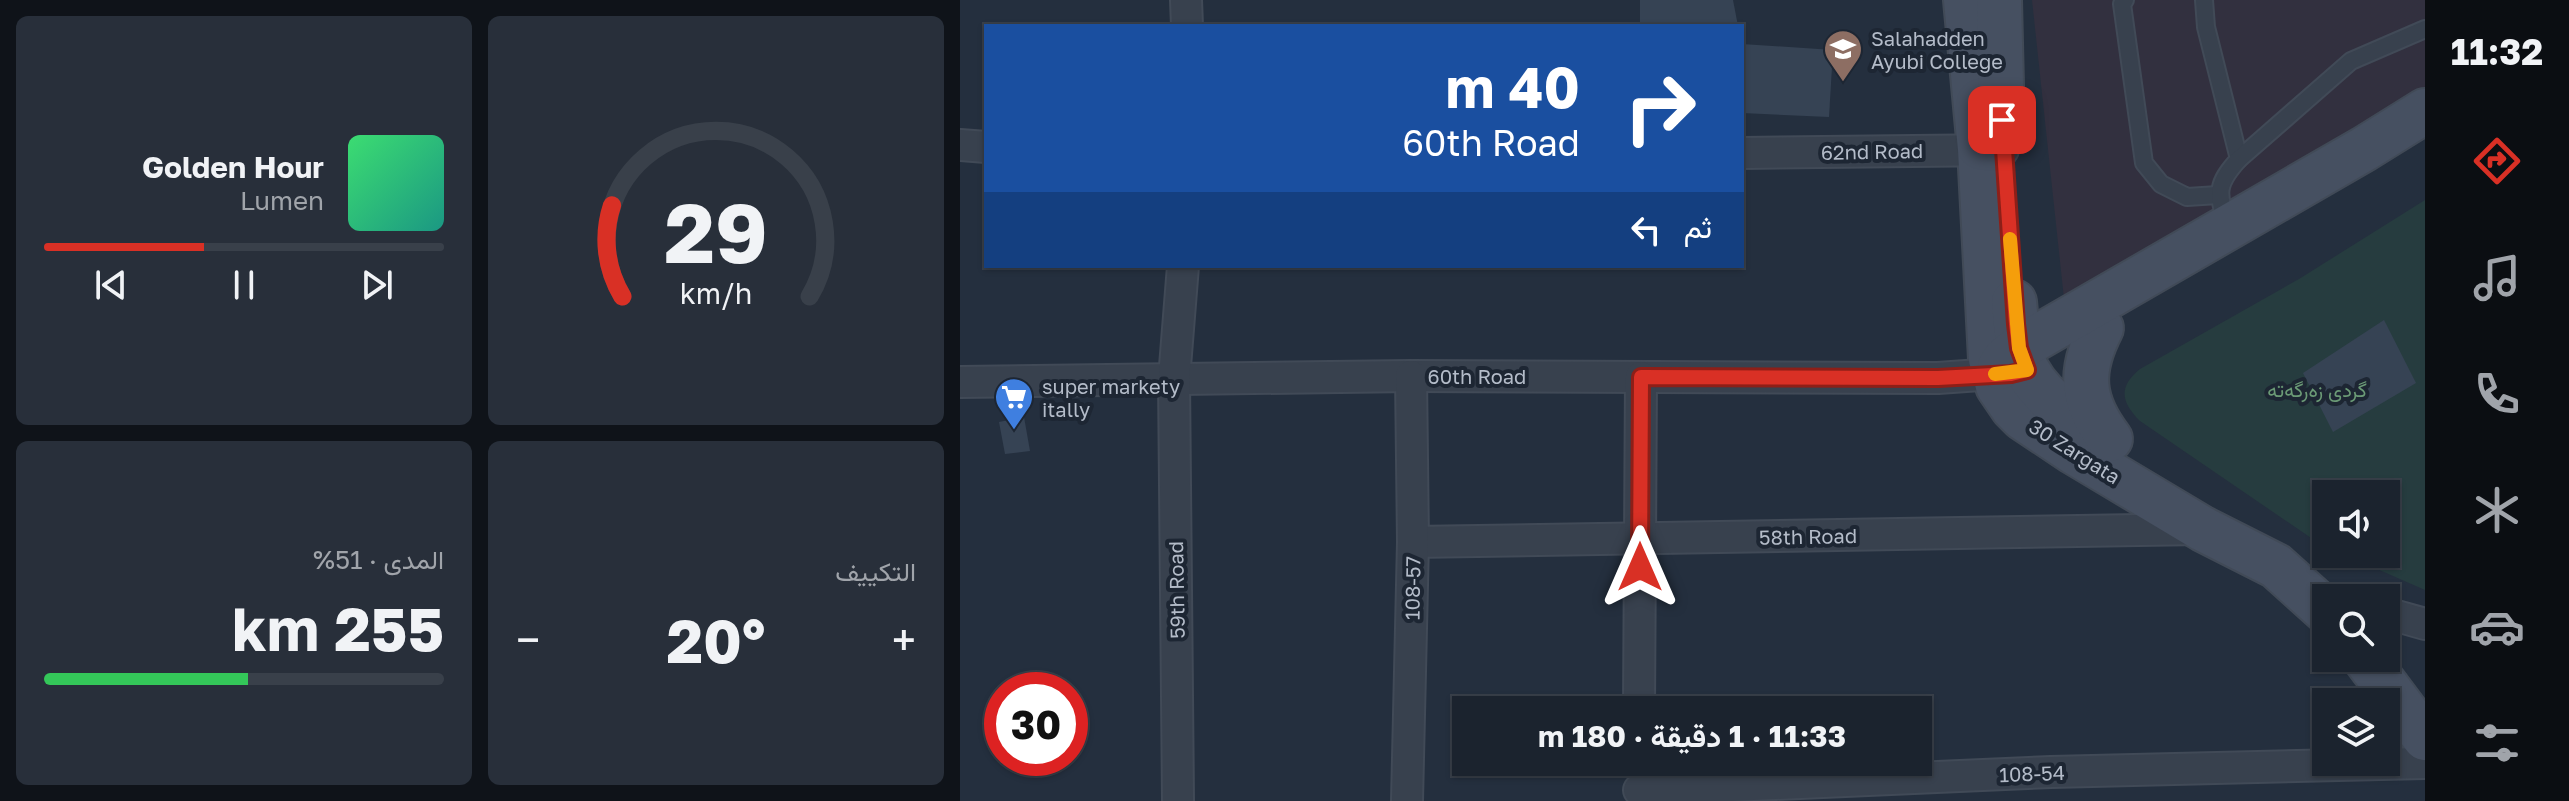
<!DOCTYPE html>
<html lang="ar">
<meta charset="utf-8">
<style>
body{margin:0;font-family:"Golos Text",Vazirmatn,sans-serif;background:#282f3a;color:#f1f3f6;direction:rtl;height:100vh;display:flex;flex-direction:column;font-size:30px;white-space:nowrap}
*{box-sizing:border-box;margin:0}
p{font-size:26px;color:#a0a4aa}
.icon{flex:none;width:44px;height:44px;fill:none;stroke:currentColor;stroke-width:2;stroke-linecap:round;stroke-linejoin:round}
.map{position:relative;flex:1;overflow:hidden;direction:ltr}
.panel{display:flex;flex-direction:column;gap:16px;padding:16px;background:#0f1319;width:960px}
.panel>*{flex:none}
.top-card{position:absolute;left:24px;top:24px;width:760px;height:244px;border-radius:0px;box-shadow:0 2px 6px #0004,0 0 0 2px #39404a;direction:rtl;background:#1a4fa0;color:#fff;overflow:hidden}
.tools{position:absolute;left:1352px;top:480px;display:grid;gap:16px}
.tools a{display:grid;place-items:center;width:88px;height:88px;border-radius:0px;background:#1b232e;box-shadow:0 2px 6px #0004,0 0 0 2px #39404a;font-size:40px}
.speed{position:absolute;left:24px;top:672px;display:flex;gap:16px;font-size:40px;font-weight:700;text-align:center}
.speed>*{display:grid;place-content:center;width:104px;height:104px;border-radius:50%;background:#1b232e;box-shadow:0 2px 6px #0004,0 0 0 2px #39404a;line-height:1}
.speed .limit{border:12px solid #d22;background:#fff;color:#111}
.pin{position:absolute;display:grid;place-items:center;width:68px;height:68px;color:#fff;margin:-34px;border-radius:16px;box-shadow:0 4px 12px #0006}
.me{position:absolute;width:88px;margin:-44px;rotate:0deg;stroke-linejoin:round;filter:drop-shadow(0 0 6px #0008)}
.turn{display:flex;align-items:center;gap:28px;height:168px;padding:0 32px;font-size:36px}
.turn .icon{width:104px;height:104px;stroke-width:2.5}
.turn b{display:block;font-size:56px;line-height:68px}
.then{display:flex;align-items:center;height:76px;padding:0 32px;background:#0003;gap:16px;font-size:30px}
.big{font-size:60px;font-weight:700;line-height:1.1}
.panel .widget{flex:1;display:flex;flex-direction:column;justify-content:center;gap:12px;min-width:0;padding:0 28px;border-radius:12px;background:#282f3a}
.panel .dial{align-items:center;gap:0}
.dial svg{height:208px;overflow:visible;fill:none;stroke:#39404a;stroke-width:7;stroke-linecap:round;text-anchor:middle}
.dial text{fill:#f1f3f6;stroke:none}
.song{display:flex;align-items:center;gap:24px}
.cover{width:96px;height:96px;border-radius:12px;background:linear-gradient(135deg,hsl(140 70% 55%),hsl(170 70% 35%))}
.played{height:8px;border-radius:4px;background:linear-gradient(90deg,#d93025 40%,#39404a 40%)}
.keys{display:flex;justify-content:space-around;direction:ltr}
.heat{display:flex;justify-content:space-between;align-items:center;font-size:44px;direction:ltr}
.charge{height:12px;border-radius:6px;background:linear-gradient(90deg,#34c759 51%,#39404a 0)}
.panel .tiles{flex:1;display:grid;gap:16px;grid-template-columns:repeat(2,1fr)}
.trip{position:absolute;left:492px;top:696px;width:480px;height:80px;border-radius:0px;background:#1b232e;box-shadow:0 2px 6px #0004,0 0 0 2px #39404a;font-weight:700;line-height:80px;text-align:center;direction:rtl}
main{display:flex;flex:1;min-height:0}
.tabs{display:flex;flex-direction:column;width:144px;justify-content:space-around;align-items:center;background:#0b0e12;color:#a0a4aa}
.tabs .icon{width:56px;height:56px}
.tabs .active{color:#d93025}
.tabs b{font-size:36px;color:#f1f3f6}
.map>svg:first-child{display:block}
.medical{fill:#32303f}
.green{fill:#263c3f}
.building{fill:#364354}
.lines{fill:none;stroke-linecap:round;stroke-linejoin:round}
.lane-casing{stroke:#414a57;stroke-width:20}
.street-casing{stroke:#414a57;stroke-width:34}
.secondary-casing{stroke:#414a57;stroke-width:48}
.lane{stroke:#38414e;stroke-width:16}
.street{stroke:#38414e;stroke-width:30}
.secondary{stroke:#465061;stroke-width:44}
.route-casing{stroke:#8d1f18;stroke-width:20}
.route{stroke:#d93025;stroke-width:14}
.slow{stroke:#f59e0b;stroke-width:14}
.labels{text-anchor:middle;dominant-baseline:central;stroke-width:8;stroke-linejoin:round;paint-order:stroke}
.poi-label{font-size:20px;fill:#b4bcc9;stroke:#1d2633;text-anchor:start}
.street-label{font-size:20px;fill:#b4bcc9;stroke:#1d2633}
.park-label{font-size:20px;fill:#6b9a76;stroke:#1d2633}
</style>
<main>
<nav class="tabs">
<b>11:32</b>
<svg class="icon active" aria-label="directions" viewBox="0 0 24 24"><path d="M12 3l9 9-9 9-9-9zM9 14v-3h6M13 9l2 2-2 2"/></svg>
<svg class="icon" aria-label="music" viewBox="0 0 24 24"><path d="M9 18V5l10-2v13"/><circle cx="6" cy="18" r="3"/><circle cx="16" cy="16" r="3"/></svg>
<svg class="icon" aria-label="phone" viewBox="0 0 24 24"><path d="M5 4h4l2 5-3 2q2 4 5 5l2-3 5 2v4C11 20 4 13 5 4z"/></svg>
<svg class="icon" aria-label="climate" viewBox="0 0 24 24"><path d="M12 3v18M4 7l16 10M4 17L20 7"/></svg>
<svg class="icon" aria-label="car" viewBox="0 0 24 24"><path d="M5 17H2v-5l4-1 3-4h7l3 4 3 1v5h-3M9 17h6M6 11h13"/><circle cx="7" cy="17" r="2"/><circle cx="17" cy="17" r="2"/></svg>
<svg class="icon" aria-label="filters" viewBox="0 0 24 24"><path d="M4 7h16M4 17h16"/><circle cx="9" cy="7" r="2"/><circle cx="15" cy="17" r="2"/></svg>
</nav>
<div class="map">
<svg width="1465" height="801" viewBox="0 0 1465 801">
<rect width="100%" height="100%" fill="#242f3e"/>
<path class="medical" d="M1072,0h393v90l-360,218z"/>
<path class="green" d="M1465,200v390l-82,-36h43v-60h-60v52l-12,-6 -174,-119c-19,-19 -22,-34 0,-52l159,-90z"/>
<g class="building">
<path d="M680,0h93l5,26h-98z"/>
<path d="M782,44l91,6 -4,67 -87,-4z"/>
<path d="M1424,320l32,63 -83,49 -30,-59z"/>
<path d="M64,417l6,34 -25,3 -6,-32z"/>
</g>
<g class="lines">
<defs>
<g id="lane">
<path d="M1165,0l-3,4 22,159 17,21 26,13 31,-2"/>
<path d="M1244,0l2,27 33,132"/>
<path d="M1267,224c-10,-31 -11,-40 12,-65l112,-98 74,-32"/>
</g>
<g id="street">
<path d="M226,0l1,26"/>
<path d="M0,145l26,2"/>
<path d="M782,153l261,-3"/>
<path d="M0,382l451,-6 527,2 56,-4"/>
<path d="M453,542l788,-13"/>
<path d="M1426,613l39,11"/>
<path d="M679,710l2,-333"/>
<path d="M679,790l412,-18 374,-9"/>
<path d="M218,801l-4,-422 9,-113"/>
<path d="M447,801l6,-259 -2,-166"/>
</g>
<g id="secondary">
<path d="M1006,0l14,149 11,210 7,27 15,22 10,10 51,34 129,77 73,37 50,45"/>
<path d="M1039,0l2,86"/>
<path d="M1054,302c2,18 2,39 8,57 13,35 46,56 77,74"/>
<path d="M1141,328c-22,43 -20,73 9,111"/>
<path d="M1040,367l5,-8 14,-11 345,-199 61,-38"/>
<path d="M1405,658l60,80"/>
</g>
</defs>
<use href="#lane" class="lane-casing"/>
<use href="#street" class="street-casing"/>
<use href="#secondary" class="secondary-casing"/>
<use href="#lane" class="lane"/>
<use href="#street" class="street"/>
<use href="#secondary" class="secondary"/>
</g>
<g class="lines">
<defs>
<path id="route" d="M680,567l1,-190 297,1 73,-4 16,-4 -8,-22 -3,-24 -14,-204"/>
</defs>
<use href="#route" class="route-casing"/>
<use href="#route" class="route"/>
<path class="slow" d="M1035,374l32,-4 -8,-22 -9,-109"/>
</g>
<defs>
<symbol id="university-pin" viewBox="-11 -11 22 30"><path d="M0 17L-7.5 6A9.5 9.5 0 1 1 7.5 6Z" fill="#8d6e63" stroke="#1d2633"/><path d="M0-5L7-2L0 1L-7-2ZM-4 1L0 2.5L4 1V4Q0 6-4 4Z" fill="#fff"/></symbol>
<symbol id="supermarket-pin" viewBox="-11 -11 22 30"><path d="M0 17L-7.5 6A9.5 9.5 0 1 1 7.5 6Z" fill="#3f7fe0" stroke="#1d2633"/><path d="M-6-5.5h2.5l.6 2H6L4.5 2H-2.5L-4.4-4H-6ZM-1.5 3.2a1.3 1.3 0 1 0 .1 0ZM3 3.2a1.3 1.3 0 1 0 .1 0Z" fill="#fff"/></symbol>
</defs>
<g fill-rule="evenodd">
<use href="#university-pin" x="861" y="27" width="44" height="60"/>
<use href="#supermarket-pin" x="32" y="375" width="44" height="60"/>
</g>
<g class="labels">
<g class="poi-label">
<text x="911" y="38">Salahadden<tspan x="911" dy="23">Ayubi College</tspan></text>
<text x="82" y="386">super markety<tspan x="82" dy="23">itally</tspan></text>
</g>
<g class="street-label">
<text transform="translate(912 151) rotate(-1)">62nd Road</text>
<text x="517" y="376">60th Road</text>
<text transform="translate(1115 451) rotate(32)">30 Zargata</text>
<text transform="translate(848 536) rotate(-1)">58th Road</text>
<text transform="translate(452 588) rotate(-89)">108-57</text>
<text transform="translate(216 590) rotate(-91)">59th Road</text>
<text transform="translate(1072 773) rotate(-2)">108-54</text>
</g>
<g class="park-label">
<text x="1357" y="389">گردی زەرگەتە</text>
</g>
</g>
</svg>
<div class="tools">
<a><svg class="icon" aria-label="sound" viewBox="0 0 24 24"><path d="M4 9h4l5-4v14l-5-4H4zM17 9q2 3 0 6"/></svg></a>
<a><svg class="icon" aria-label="search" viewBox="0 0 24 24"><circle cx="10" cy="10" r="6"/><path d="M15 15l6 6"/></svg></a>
<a><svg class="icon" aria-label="layers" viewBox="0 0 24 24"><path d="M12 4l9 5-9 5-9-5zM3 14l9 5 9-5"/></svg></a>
</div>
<div class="speed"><div class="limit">30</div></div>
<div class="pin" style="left:1042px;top:120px;background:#d93025"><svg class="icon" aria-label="arrive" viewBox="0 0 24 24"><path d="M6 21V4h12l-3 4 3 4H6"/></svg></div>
<svg class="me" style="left:680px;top:567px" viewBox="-20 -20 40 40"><path d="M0-17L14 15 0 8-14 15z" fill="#d93025" stroke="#fff" stroke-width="4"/></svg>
<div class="trip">11:33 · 1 دقيقة · 180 m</div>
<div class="top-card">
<div class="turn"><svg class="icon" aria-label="right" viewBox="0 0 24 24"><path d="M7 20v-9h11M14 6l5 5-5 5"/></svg><div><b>40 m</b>60th Road</div></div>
<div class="then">ثم<svg class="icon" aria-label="left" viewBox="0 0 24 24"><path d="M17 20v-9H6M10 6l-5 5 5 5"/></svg></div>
</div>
</div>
<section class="panel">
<div class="tiles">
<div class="widget dial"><svg viewBox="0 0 100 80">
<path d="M14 69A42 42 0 1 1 86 69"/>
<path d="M14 69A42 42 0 0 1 10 34" stroke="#d93025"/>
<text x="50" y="56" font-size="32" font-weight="700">29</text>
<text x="50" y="72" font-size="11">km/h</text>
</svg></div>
<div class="widget">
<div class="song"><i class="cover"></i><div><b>Golden Hour</b><p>Lumen</p></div></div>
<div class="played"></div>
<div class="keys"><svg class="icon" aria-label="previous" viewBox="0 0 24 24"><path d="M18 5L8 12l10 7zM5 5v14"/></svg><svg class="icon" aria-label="pause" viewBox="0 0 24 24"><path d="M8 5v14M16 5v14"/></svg><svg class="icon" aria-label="next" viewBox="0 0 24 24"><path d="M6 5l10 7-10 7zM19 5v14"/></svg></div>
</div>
<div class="widget"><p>التكييف</p>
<div class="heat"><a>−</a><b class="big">20°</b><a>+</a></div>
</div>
<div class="widget"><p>المدى · 51%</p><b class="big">255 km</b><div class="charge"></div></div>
</div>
</section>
</main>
